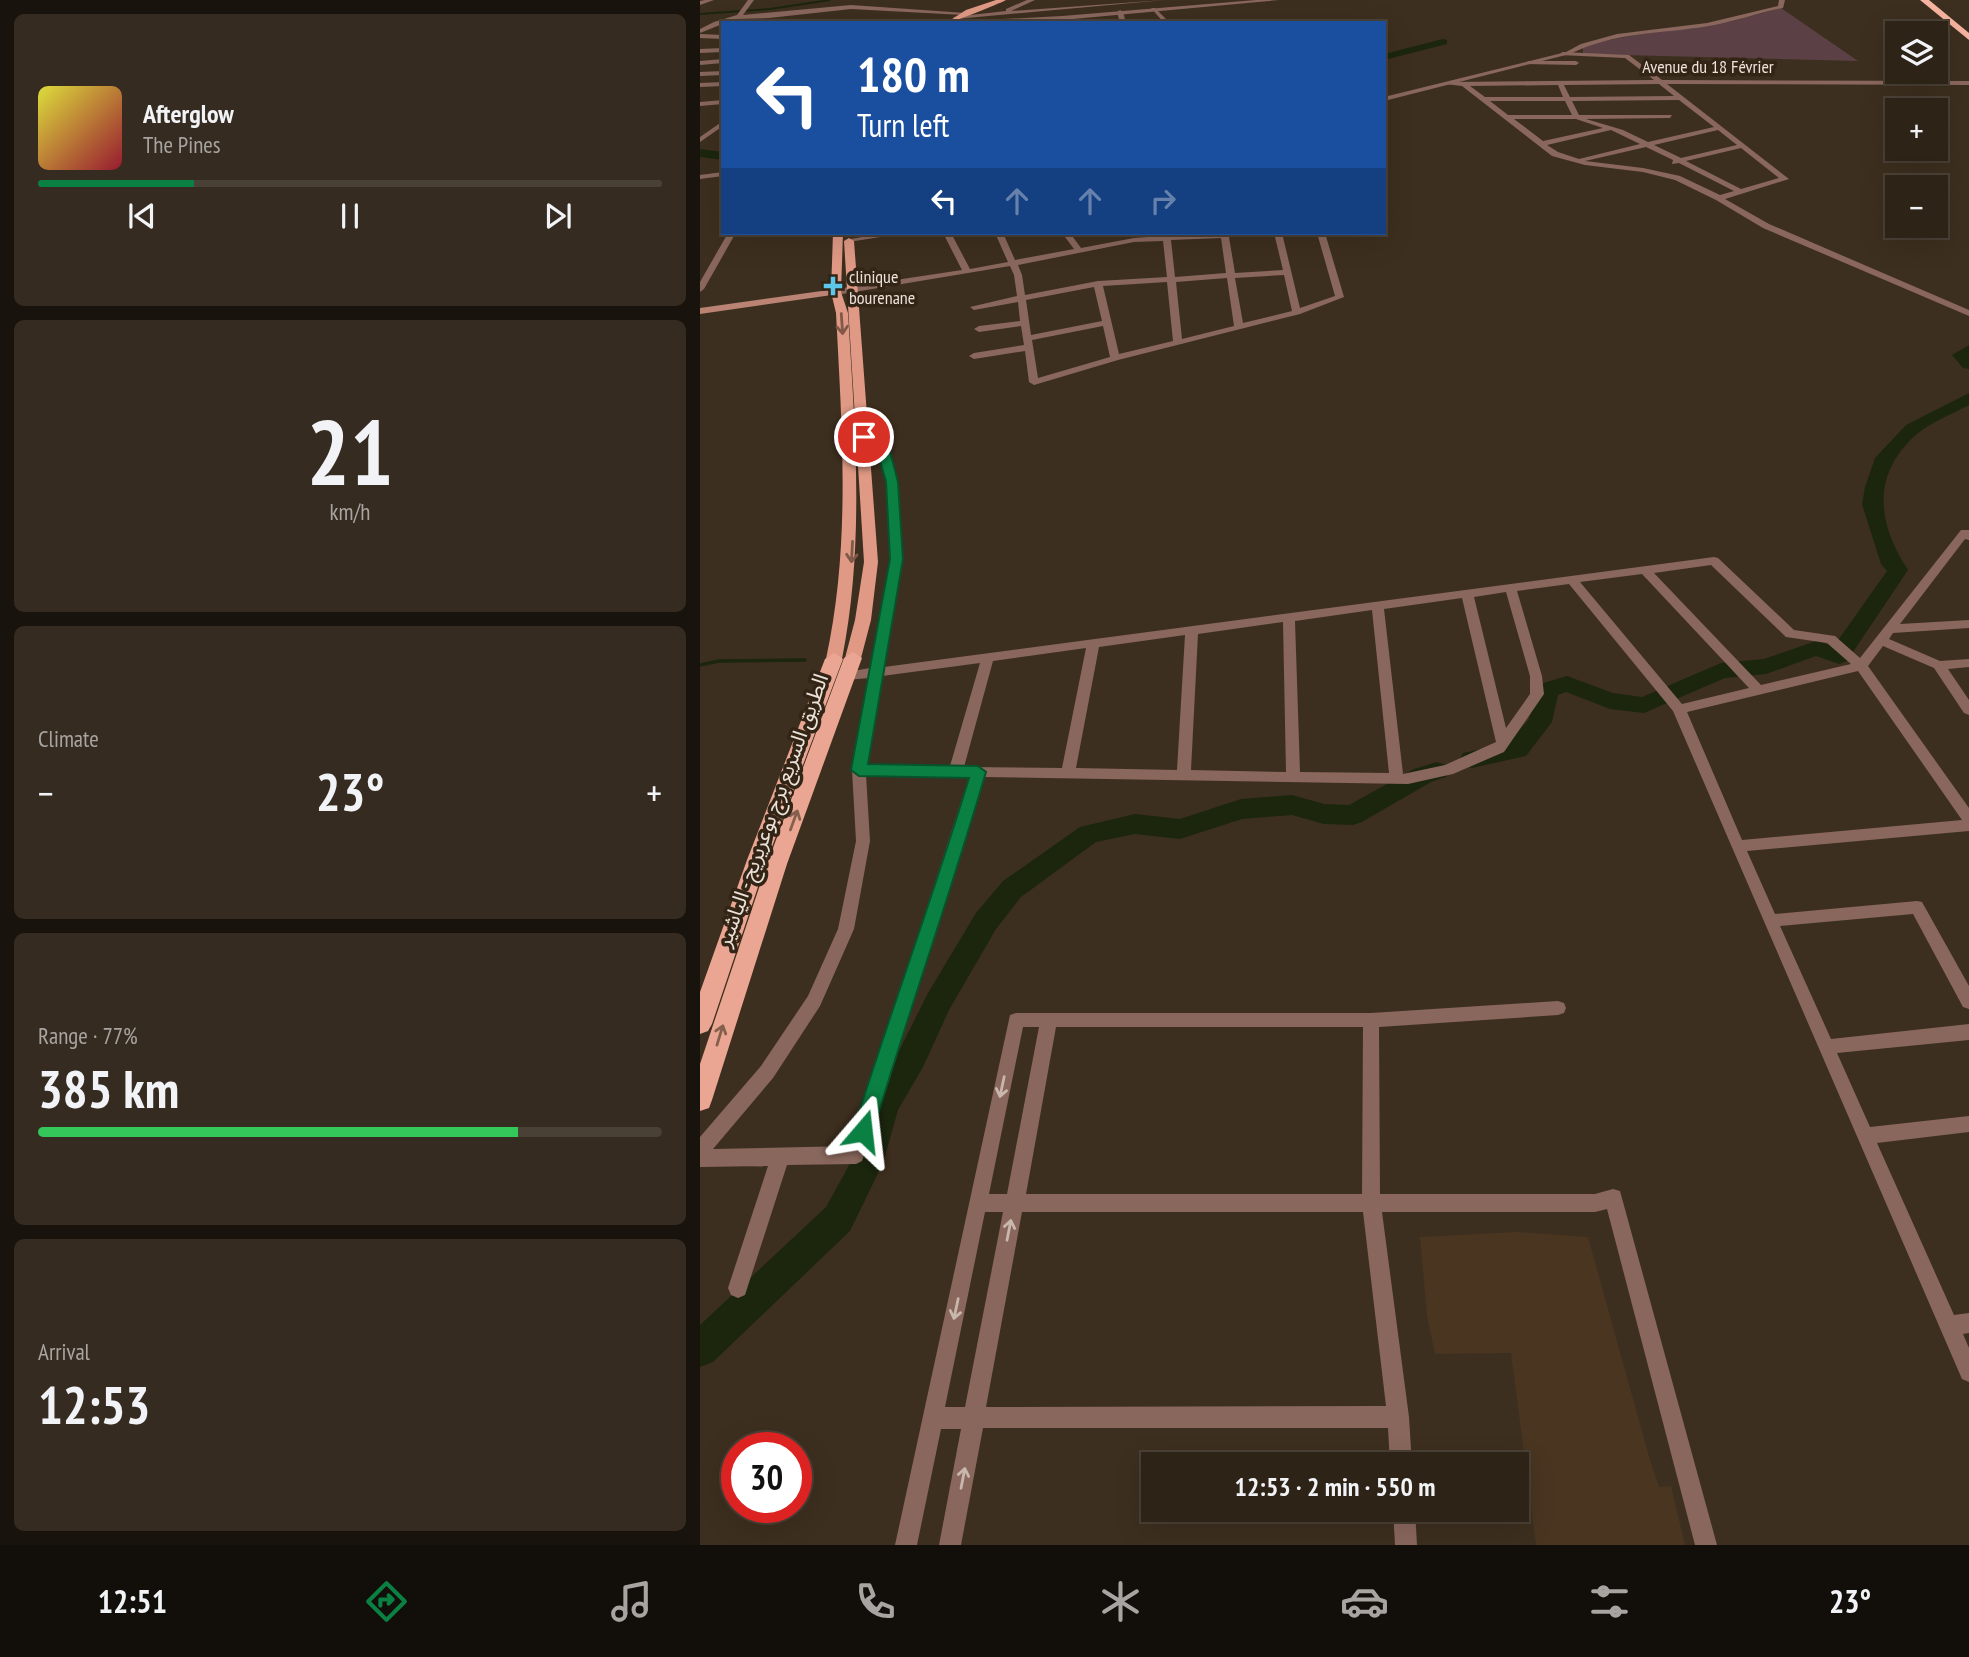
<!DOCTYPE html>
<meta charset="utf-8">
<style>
body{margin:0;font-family:"PT Sans Narrow","Noto Sans Arabic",sans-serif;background:#362b20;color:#f1f3f6;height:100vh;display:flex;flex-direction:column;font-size:26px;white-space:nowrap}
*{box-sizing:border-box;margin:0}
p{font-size:23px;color:#a7a4a1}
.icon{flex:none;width:38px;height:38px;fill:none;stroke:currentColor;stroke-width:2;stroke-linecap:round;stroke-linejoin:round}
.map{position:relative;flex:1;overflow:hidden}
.panel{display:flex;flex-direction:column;gap:14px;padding:14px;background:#19130d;width:700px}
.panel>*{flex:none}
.hud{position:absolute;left:21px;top:21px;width:665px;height:214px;border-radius:0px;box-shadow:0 7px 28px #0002,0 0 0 2px #494036;background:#1a4fa0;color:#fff;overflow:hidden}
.controls{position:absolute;left:1185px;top:21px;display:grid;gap:14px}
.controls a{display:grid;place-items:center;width:63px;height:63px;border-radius:0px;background:#2e2317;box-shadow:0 7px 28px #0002,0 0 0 2px #494036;font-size:35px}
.speed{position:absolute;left:21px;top:1432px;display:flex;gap:14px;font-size:35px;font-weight:700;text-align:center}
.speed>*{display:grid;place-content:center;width:91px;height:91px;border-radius:50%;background:#2e2317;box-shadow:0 7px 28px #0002,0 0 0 2px #494036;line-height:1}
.speed .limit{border:10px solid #d22;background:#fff;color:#111}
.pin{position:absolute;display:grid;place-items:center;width:60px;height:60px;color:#fff;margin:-30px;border:4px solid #fff;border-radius:50%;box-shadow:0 2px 7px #0007}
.me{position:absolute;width:77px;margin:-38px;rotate:17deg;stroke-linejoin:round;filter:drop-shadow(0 0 5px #0008)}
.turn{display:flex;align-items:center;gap:24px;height:147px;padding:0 21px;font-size:32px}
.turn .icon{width:91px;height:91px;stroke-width:2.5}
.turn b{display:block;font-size:49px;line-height:60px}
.lanes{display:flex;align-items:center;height:66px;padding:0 21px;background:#0003;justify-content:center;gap:35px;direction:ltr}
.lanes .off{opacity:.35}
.big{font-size:52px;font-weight:600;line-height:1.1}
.panel .card{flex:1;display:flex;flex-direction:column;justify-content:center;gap:10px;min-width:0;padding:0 24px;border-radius:10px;background:#362b20}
.panel .dial{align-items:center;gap:0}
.dial b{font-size:91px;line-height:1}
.song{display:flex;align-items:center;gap:21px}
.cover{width:84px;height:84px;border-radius:10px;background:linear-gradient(135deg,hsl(60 70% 55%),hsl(350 70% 35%))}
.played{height:7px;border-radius:4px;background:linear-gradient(90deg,#0b8043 25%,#494036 25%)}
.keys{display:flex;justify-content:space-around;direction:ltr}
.heat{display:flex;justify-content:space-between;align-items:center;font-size:38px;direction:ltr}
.charge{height:10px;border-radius:5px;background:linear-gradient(90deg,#34c759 77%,#494036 0)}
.trip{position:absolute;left:441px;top:1452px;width:388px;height:70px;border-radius:0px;background:#2e2317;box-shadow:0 7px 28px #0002,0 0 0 2px #494036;font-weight:600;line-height:70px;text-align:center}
.dock{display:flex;height:112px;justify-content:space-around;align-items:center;background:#120e09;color:#a7a4a1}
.dock .icon{width:49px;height:49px}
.dock .active{color:#0b8043}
.dock b{font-size:32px;color:#f1f3f6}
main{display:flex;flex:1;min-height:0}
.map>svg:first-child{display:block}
.built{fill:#493520}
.green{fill:#5b4045}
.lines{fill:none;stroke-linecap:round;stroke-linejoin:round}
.stream-far1{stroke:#1b260d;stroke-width:2}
.stream{stroke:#1b260d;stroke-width:3.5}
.river{fill:#1b260d;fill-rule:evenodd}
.minor{fill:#89675d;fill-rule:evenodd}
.tertiary{fill:#89675d;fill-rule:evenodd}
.secondary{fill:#ba8374;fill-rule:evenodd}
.primary{fill:#df9985;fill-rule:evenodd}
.trunk{fill:#eaa692;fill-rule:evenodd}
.motorway{fill:#f6b39f;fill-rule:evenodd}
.oneway{stroke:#805948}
.oneway2{stroke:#855f4e}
.oneway3{stroke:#c9b7ae}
.route{fill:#0b8043;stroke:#07532c;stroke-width:2}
.poi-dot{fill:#5cc7e8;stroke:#332516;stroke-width:2.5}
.labels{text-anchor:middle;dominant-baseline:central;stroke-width:7;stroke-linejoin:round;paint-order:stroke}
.far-street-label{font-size:18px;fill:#ece2d9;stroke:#332516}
.far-poi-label{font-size:18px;fill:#ece2d9;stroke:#332516;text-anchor:start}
.street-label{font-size:21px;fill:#ece2d9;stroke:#332516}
</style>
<main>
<section class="panel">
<div class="card">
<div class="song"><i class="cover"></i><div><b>Afterglow</b><p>The Pines</p></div></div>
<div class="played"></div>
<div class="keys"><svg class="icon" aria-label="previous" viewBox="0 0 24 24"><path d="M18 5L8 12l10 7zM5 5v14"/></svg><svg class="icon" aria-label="pause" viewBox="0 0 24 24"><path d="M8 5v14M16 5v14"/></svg><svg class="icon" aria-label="next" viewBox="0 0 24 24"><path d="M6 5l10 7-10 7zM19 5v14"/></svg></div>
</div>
<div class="card dial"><b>21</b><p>km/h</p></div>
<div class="card"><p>Climate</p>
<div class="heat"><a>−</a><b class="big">23°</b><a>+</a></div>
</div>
<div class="card"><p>Range · 77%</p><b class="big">385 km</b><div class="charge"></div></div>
<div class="card"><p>Arrival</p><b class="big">12:53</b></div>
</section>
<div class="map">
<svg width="1269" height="1545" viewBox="0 0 1269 1545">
<rect width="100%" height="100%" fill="#3d2f1f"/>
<path class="built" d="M815,1232l73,5 62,223 9,27 12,-1 14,59h-149l-25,-192 -76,1 -8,-38 -7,-79z"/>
<path class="green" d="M1081,8l77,53 -275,-7v-6l10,-5 82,-15 54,-6z"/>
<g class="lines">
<path class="stream-far1" d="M0,14l70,-5 60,-9"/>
<path class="stream" d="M0,665l19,-4 86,-1"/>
<g class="river">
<path d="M743,39l4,1v4l-63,16v-6z"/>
<path d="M0,149l23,3v8l-23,-3z"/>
<path d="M1269,345v24l-6,-1 -11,-13z"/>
<path d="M1269,393v12c-17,9 -38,17 -52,29 -46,40 -40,89 -9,136l-61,91 -8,3 -23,-8 -50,18 -41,4 -81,35 -34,-4 -44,-17 -8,3 -6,27 -26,34 -54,12 -9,-3 -3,-6 3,-6 46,-10 20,-24 11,-35 27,-8 46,17 29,4 79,-34 43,-4 52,-18 18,5 53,-75 -6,-7 -19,-60 3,-17 10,-29 31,-33z"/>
<path d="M737,762l9,3 3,6 -3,6 -15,5 -69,40 -9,3 -29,-1 -32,-9 -50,4 -62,20 -45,-5 -39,8 -75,55 -25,32 -47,81 -26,57 -25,43 -15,53 -33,68 -137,131 -13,5v-42l126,-118 27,-49 20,-63 28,-48 27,-54 48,-80 27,-32 77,-54 55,-13 45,5 61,-20 51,-4 32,9 25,1 65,-36z"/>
</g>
<g class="minor">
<path d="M5,0h9l-14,5v-4z"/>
<path d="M48,0h6l-11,15 108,-10 115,8 -3,2 -112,-6 -82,9 -34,1 -35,14v-4l14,-7 23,-7z"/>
<path d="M327,0h8l-24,11 154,-11 -209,19 -3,-2 53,-6v-2z"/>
<path d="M451,8h4l15,15h-6z"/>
<path d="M420,10l3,2 3,11h-6l-3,-11z"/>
<path d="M249,20l2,3h-26l3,-2z"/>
<path d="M0,34l23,1v4l-23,-1z"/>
<path d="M23,48v4l-23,1v-4z"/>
<path d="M862,52l67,3 33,25 307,1v4l-302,-1 122,95 -64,20 44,25 200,86v6l-206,-88 -47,-28 -41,-20 -32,-8 -58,-7 -33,-9 -90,-70 -17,-2 3,-2 206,-2 -29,-22 -65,-3zM959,84l15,12 -104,1 -6,-12zM858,85l5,12h-78l-15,-11zM979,100l35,27 -66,15 -25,-12 -37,-11 84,-1 2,-3h-93l-7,-14zM790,101h75l7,14h-64zM814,119h62l27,9 -60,13zM911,130l29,14 -61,15 -21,-7 -11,-7zM1018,130l19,15 -56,13 -27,-13zM946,147l27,13 -1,4 7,-1 55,28 -14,4 -40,-19 -37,-8 -58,-7zM1041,148l38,30 -38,11 -55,-28z"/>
<path d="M23,59v4l-23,2v-4z"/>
<path d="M828,61h48l3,2 -3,2 -50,-1z"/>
<path d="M23,71v4l-23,1v-4z"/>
<path d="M23,82v4l-23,1v-4z"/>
<path d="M23,100v4l-23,2v-4z"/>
<path d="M23,121v5l-23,16v-5z"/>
<path d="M23,172v4l-23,3v-4z"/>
<path d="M28,233h38l-4,2 -28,1 -30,53 -4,3v-10z"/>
<path d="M185,233h20l-56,9 -4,-2z"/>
<path d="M243,233h8l19,36 38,-7 -13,-29h8l12,27 59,-11 -12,-16h8l11,15 53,-10 28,-2v-3h8v3l96,-3 -4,2 -33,2 6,36 48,-3 -9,-37h8l18,75 35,-12 -18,-63h8l19,64 -44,17 -182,46 -84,25 -5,-3 -4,-31 -51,8 -5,-3 5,-3 50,-8 -3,-19 -42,6 -5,-3 5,-3 41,-5 -2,-19 -44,8 -4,-3 47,-11 -3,-21 -4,-9 -174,29 -4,-3 4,-3 126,-19zM521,238l5,35 -51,4 -4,-37zM463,241l4,36 -69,4 -73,14 -3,-20 -4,-10 116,-23zM584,275l8,36 -49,12 -8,-45zM527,278l7,48 -52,13 -6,-57zM467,282l6,59 -54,13 -16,-68zM394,287l8,34 -71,14 -5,-35zM403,326l7,31 -72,21 -6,-38z"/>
<path d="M164,434l22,8 11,40 5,77 -18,108 830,-110 4,1 76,72 41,6 25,22 101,-128h8v10l-4,-1 -65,85 69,-4v8l-76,5 -4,6 51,22 29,-2v8l-21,2 21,31v15l-5,-2 -30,-45 -51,-22 -15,20 101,142v23l-222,20 28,63 142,-13 5,1 47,84v23l-6,-2 -50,-93 -133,12 51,113 138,-15v16l-132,13 33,74 99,-11v16l-92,11 77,172 15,-2v20l-6,1 6,14v34l-7,-3 -289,-668 -104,-127 -52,7 25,85 2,18 -40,58 -51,22 -45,10 -425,-7 -121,384 -6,3 -69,1 -42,130 -7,3 -7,-3 -3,-7 40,-122 -68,1v-30l61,-71 47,-70 30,-67 18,-88 -4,-71 17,-92 -22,2 -6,-4 6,-4 23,-4 20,-109 -3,-77 -10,-36 -17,-7v-4zM1011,565l75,72 41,6 24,21 -90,21 -107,-112zM942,574l107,114 -67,16 -102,-122zM806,592l24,84v18l-24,34 -32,-131zM762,598l34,144 -51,23 -42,9 -19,-165zM672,610l17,163 -89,-1 -5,-151zM583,622l3,150 -95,-2 7,-136zM485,635l-8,135 -101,-2 23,-121zM386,648l-24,120 -98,-1 29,-106zM280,663l-30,103 -83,-1 15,-89zM1158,671l104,149 -220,20 -55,-128zM166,775l103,2 -119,369 -137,3 60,-71 47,-72 34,-77 16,-88z"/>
<path d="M858,1001l6,2 2,5 -2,5 -6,2 -179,12 1,167h215l18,-5 7,2 97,354h-22l-88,-336 -12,3h-213l27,205 3,48h-22l-2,-37h-405l-22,117h-22l22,-116h-20l-24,116h-22l115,-530 6,-2h355zM323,1027h16l-32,167h-18zM356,1027h307l-1,167h-336zM285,1212h18l-38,195h-20zM322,1212h341l23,194 -400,1z"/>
<path d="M693,1510h22l2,35h-22z"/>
</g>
<g class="tertiary">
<path d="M556,0h23l-217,20 -116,2 116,-6z"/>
<path d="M1079,0h6l-2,8c-25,5 -49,14 -74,18 -48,8 -95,6 -139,28l-186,47v-4l182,-45 15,-8 36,-10 90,-11 71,-17z"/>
</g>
<path class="secondary" d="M136,289l3,1v4l-139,20v-6z"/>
<g class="primary">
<path d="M296,0h10c-7,4 -55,23 -60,23l20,-13z"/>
<path d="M133,233h10l-2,59 7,21c7,117 17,230 -6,346l-8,5 -8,-5c25,-115 16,-229 10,-346l-5,-21z"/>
<path d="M149,238l5,3 24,321 -7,58 -10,38 -8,5 -8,-5 10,-38 9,-58 -20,-321z"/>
</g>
<g class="trunk">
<path d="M153,652l9,6 -75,206 -75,236 -3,8 -9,3v-47l67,-200 77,-206z"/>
<path d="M134,653l9,6 -76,201 -55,164 -4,7 -8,3v-42l47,-132 78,-201z"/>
</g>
<path class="motorway" d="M1220,0h9l40,33v7z"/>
</g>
<defs><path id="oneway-shaft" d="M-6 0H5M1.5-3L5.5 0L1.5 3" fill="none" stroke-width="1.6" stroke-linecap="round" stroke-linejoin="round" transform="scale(1.75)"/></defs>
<g class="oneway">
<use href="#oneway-shaft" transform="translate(142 324) rotate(86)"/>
<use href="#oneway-shaft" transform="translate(152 552) rotate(93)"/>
</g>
<g class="oneway2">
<use href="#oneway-shaft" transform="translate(94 820) rotate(-70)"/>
<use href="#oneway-shaft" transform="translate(20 1035) rotate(-73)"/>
</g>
<g class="oneway3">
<use href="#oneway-shaft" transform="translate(302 1087) rotate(102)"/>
<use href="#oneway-shaft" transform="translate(309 1230) rotate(-79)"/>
<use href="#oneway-shaft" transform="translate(256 1309) rotate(102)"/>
<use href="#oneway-shaft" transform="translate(263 1478) rotate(-79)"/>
</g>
<path class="route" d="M164,433l24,11 10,38 5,77 -35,205 110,2 8,6c-35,121 -77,239 -113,359l-3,7 -7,3 -7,-3 -3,-7c37,-118 80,-234 116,-353l-110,-2 -8,-6 39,-211 -4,-77 -10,-36 -18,-9z"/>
<path class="poi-dot" d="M129.5 275.5h7v7h7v7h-7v7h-7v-7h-7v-7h7z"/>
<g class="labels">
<g class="far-street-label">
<text x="1008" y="66">Avenue du 18 Février</text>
</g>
<g class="far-poi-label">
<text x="149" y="276">clinique<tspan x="149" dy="21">bourenane</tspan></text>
</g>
<g class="street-label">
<text transform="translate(72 810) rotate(-70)">الطريق السريع برج بوعريريج - الياشير</text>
</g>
</g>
</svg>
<div class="controls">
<a><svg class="icon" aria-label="layers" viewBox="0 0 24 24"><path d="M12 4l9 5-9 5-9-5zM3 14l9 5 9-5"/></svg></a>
<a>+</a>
<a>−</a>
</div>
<div class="speed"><div class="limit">30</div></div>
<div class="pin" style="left:164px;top:437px;background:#d93025"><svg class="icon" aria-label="arrive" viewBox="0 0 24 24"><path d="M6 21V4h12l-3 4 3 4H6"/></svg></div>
<svg class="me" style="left:163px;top:1131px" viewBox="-20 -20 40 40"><path d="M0-17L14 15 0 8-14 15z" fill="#0b8043" stroke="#fff" stroke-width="4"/></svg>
<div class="trip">12:53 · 2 min · 550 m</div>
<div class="hud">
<div class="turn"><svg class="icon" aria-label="left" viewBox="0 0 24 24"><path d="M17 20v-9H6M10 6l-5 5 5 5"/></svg><div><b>180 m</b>Turn left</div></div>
<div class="lanes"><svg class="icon" aria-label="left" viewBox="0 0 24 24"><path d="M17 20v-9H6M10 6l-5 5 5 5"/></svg><svg class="icon off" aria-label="ahead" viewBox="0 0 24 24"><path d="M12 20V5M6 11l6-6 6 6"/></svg><svg class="icon off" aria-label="ahead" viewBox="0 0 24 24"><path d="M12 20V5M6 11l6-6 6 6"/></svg><svg class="icon off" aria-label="right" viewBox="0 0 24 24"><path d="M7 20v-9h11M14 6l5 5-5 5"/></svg></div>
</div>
</div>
</main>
<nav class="dock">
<b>12:51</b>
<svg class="icon active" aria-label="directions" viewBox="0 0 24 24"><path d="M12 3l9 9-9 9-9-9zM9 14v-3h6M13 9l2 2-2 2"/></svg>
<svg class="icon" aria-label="music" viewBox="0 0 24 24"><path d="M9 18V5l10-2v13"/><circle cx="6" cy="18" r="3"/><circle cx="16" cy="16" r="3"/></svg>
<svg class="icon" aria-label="phone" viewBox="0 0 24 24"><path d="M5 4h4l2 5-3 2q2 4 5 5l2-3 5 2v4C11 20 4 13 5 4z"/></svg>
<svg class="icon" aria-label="climate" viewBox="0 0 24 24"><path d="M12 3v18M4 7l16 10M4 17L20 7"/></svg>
<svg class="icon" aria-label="car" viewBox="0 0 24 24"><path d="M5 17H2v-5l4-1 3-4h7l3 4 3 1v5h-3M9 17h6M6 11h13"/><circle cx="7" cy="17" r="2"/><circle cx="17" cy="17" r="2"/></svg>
<svg class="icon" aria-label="filters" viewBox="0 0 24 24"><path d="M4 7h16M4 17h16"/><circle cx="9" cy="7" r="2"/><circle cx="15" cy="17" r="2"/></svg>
<b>23°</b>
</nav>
